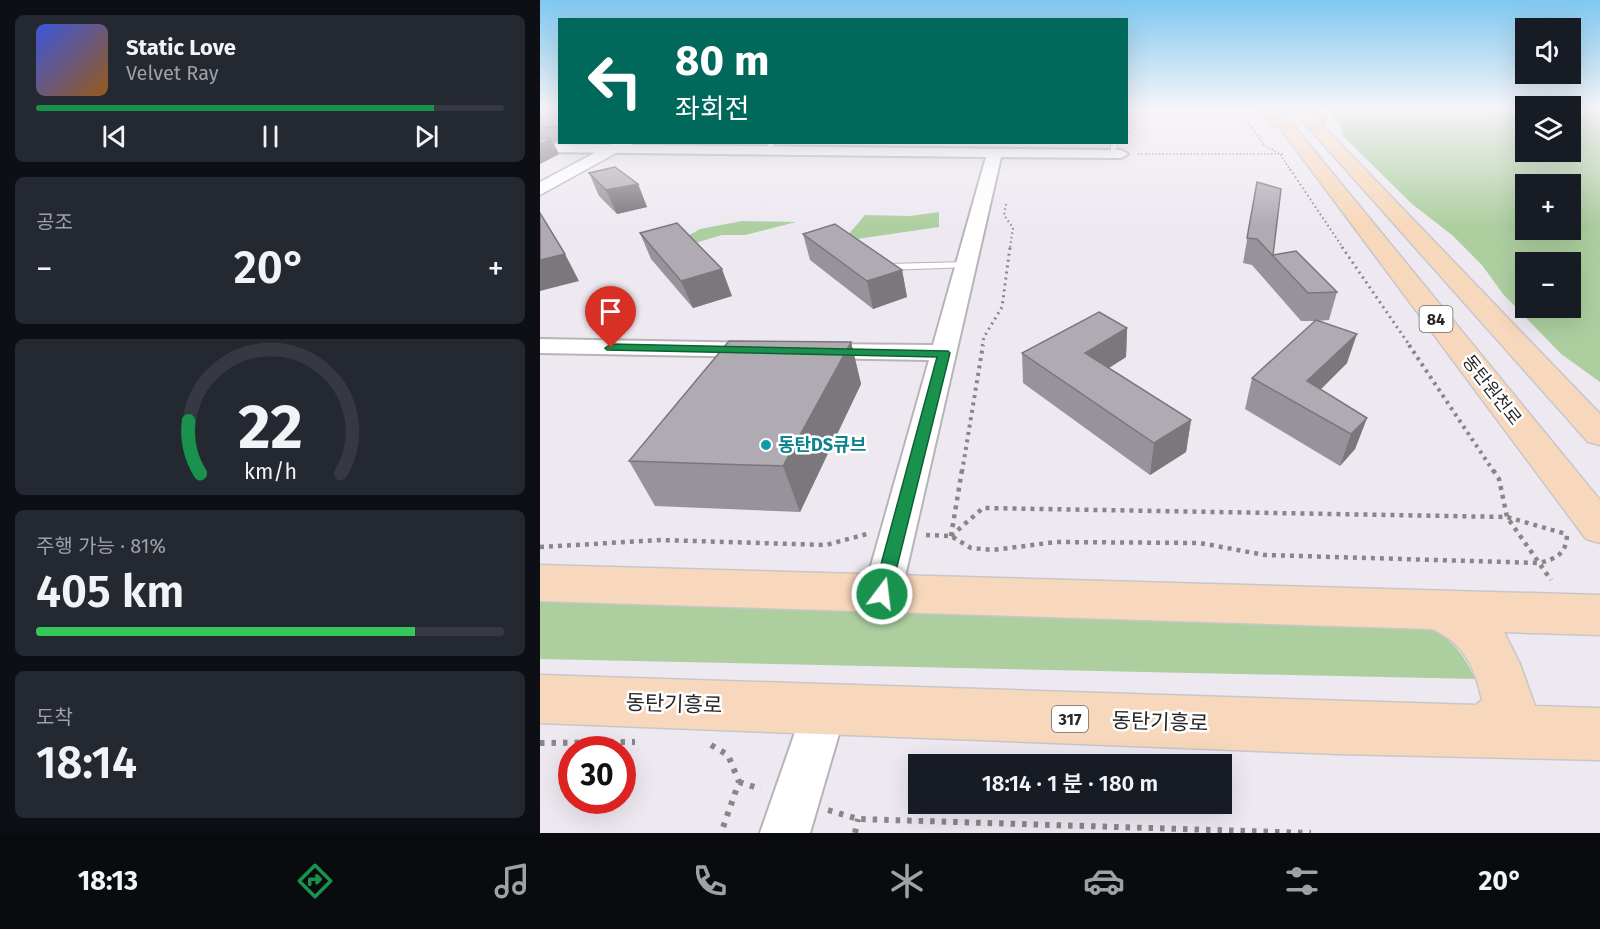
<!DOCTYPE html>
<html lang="ko">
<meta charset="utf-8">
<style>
body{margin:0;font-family:"Fira Sans","Noto Sans KR",sans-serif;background:#242831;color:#f1f3f6;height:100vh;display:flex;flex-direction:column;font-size:22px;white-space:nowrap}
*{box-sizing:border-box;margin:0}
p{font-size:20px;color:#9ea1a6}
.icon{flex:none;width:33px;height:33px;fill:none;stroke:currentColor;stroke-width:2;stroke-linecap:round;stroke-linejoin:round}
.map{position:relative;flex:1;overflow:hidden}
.details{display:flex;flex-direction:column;gap:15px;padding:15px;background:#0d0f14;width:540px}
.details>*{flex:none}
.banner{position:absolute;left:18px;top:18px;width:570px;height:126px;border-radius:0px;box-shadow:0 6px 24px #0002;background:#00695c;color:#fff;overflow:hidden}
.controls{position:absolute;left:975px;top:18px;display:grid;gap:12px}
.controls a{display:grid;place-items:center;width:66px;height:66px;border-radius:0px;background:#171b24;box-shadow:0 6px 24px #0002;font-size:30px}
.speed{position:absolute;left:18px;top:736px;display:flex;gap:12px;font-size:30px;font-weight:700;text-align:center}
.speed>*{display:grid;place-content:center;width:78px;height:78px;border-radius:50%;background:#171b24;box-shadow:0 6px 24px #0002;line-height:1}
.speed .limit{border:9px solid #d22;background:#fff;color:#111}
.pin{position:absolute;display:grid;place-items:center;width:51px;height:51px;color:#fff;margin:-62px -26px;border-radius:50% 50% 50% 0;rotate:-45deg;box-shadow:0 0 6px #0007}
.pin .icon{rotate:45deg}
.me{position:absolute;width:66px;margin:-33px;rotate:15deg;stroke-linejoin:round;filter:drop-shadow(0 0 4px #0008)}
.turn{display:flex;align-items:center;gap:21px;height:126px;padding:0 18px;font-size:27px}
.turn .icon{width:78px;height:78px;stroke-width:2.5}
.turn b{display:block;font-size:42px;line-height:51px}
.big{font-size:45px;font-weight:600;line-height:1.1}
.details .tile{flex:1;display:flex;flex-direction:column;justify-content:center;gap:9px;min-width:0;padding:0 21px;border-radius:9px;background:#242831}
.details .dial{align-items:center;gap:0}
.dial svg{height:156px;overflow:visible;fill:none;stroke:#363941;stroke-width:7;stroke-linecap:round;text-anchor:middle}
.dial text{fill:#f1f3f6;stroke:none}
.song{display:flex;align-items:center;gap:18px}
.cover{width:72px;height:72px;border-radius:9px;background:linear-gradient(135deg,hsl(230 70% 55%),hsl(30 70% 35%))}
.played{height:6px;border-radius:3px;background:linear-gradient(90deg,#19924e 85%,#363941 85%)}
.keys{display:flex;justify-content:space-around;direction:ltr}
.heat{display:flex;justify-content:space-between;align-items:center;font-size:33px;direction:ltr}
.charge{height:9px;border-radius:4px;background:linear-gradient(90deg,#34c759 81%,#363941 0)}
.trip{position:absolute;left:368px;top:754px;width:324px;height:60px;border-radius:0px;background:#171b24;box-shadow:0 6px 24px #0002;font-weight:600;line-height:60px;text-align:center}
.tab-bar{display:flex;height:96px;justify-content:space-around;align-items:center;background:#090b0e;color:#9ea1a6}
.tab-bar .icon{width:42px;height:42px}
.tab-bar .active{color:#19924e}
.tab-bar b{font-size:27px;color:#f1f3f6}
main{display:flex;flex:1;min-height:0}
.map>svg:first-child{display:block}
.green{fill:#adcfa0;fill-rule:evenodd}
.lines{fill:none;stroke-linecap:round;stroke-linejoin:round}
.service-casing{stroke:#b8b3bb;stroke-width:2}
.minor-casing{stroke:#b8b3bb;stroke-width:4}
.tertiary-casing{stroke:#b8b3bb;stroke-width:3}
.primary-casing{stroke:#c7c7c8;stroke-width:3}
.trunk-casing{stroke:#c7c7c8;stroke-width:3}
.path-far5{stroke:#89868b;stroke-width:1.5;stroke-dasharray:1.5 2;stroke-linecap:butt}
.path-far4{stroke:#89868b;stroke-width:2;stroke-dasharray:1.5 3;stroke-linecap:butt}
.path-far3{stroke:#89868b;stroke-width:3;stroke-dasharray:2 4;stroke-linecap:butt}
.path-far2{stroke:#89868b;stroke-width:4;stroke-dasharray:3 4.5;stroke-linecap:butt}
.path-far1{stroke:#89868b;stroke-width:4.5;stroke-dasharray:4 5;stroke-linecap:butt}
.path{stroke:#89868b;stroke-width:6;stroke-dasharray:4.5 7;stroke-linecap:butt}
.service{fill:#fff;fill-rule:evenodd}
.minor{fill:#fff;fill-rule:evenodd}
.tertiary{fill:#fff;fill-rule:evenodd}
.primary{fill:#f8d8bc;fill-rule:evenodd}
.trunk{fill:#f6cba6;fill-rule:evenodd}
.wall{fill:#97939a}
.shaded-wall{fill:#7b787d}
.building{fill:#b0abb3;stroke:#7b787d;stroke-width:1.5}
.route{fill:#19924e;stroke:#105f33;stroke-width:1.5}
.culture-dot{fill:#0f9aa8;stroke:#fff;stroke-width:2}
.labels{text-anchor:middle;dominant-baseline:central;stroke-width:5;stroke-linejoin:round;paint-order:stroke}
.shield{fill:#fff;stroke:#69686a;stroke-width:1.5}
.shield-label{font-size:16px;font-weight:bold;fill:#29272a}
.street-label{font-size:18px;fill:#29272a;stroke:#fff}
.culture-label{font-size:18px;font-weight:bold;fill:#0d838f;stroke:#fff;text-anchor:start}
.near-street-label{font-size:21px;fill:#29272a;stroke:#fff}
</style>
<main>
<section class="details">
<div class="tile">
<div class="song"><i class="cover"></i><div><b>Static Love</b><p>Velvet Ray</p></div></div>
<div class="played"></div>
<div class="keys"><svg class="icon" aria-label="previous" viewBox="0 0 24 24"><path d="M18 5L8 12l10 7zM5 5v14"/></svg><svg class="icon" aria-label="pause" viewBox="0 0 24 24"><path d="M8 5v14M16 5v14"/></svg><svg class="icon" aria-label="next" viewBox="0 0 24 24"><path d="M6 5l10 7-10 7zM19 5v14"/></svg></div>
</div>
<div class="tile"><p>공조</p>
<div class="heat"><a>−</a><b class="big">20°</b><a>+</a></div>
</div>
<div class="tile dial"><svg viewBox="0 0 100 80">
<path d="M14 69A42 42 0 1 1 86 69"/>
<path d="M14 69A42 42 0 0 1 8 42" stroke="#19924e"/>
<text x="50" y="56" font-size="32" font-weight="700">22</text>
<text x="50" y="72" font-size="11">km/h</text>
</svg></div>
<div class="tile"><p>주행 가능 · 81%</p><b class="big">405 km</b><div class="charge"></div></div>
<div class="tile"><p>도착</p><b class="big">18:14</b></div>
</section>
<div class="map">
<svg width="1060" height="833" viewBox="0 0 1060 833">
<rect width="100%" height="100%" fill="#eee9f1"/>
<g class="green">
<path d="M786,109h199l1,43h44l1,-43h29v273l-39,-28 -58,-60 -21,-29 -30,-30 -40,-31 -69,-68 -4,-12zM986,184h44v46h-44zM986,262h44v46h-44z"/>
<path d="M399,212v15l-96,14 22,-26 45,1z"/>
<path d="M202,221l54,1 -51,13h-23l-67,20 45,-26z"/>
<path d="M0,599l887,24c24,18 36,28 48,56l-935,-20z"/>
</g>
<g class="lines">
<defs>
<g id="service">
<path d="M586,126l5,3 -5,5z"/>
<path d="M230,142h7l-9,9h-4z"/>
<path d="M571,142h6l-1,13 -5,-1z"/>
<path d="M427,262l3,1v4l-83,3 -5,-3 5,-3z"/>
</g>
<g id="minor">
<path d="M0,144l581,6 7,4 -7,4 -120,-1 -100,437 -6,11 -13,5 -13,-5 -6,-11 66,-234 -115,-2 -9,-2 -3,-5 3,-5 9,-2 119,1 53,-188 -446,-5z"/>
<path d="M0,339l222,4 9,2 3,5 -3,5 -9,2 -222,-4z"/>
<path d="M284,688l16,7 6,15 -36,123h-50l48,-138z"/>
</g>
<path id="tertiary" d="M75,142h21l-96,53v-13z"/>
<g id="primary">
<path d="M726,109h14l320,391v43l-14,-4z"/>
<path d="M752,109h15l293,305v31l-12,-3z"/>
<path d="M0,565l1060,30v40l-96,-3 16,32 15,42 65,2v52l-263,-6 -797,-31v-48l936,30 6,-5c-7,-33 -18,-57 -50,-71l-892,-28z"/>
</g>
<g id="trunk">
<path d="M718,109h15l20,17 -7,4c-12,-3 -21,-11 -28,-21z"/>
<path d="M763,109h15l8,10 -6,11h-10l-2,-3 4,-8z"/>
</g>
</defs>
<use href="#service" class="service-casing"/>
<use href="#minor" class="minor-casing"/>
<use href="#tertiary" class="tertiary-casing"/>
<use href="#primary" class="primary-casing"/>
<use href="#trunk" class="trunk-casing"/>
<g class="path-far5">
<path d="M699,109l25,36 16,9 11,17"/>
<path d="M598,154h146"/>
</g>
<g class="path-far4">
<path d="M750,169l53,79"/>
<path d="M466,204l-2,11 9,13 -3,20"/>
</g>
<g class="path-far3">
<path d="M802,247l68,99"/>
<path d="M442,346l2,-9 18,-30 8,-60"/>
</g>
<g class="path-far2">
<path d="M869,345l85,127"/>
<path d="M422,472l21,-127"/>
</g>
<g class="path-far1">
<path d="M953,470l6,9 8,38 44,63"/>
<path d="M386,535l25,1 20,12 22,2 63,-8 144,1 65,12 275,8c17,-5 26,-9 27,-28"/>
<path d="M411,536l11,-66"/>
<path d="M411,536l32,-28 524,9 59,17"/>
<path d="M0,547l121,-7 165,5 41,-11"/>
</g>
<g class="path">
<path d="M0,743l95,-1"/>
<path d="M171,745l17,10 11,27 -18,51"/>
<path d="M199,782l22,7"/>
<path d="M288,810l30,9 453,14"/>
<path d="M315,833l3,-14"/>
</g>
<use href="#service" class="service"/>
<use href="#minor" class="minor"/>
<use href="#tertiary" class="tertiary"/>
<use href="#primary" class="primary"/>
<use href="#trunk" class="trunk"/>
</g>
<g class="wall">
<path d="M0,109h20v33h-7l6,12 -19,10z"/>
<path d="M49,173l49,11 9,23 -30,7 -18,-18z"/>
<path d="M717,182l16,73 64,37 -8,28 -12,1 30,42 -26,26 46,29 -12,31 -15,17 -95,-57 7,-31 64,-57h-15l-49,-56 -9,-2z"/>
<path d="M100,233l92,63 -39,12 -42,-49z"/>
<path d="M263,234l99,36 5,27 -34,12 -63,-49z"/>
<path d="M587,328l-1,29 -17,11 82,52 -5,32 -36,23 -127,-92 -1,-30z"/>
<path d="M311,342l10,42 -61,128 -145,-6 -26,-45z"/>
</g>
<g class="shaded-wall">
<path d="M11,139l8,15 -19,10v-20z"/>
<path d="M98,184l9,23 -30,7 -11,-24z"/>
<path d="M25,254l14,27 -39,10v-31z"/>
<path d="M182,269l10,27 -39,12 -12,-27z"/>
<path d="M362,270l5,27 -34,12 -6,-28z"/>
<path d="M587,328l-1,29 -41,26v-30z"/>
<path d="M817,334l-10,29 -44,44 4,-26z"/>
<path d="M311,342l10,42 -61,128 -17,-46z"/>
<path d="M827,418l-12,31 -15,17 11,-32z"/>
<path d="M651,420l-5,32 -36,23 4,-32z"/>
</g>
<g class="building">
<rect x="0" y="109" width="20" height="18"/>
<path d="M0,138l11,1 -11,5z"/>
<path d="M75,167l23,17 -32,6 -17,-17z"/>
<path d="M717,182l24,7 -8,66 23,-4 41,41 -29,1 -51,-54 -10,-1z"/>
<path d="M0,213l25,41 -25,6z"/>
<path d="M137,223l45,46 -41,12 -41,-48z"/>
<path d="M295,224l67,46 -35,11 -64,-47z"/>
<path d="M559,312l28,16 -42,25 106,67 -37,23 -132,-90z"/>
<path d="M776,320l41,14 -50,47 60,37 -16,16 -99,-56z"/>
<path d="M189,341l122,1 -68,124 -154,-5z"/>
</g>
<linearGradient id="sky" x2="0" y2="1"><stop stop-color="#7fc8f0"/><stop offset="0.48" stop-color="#f7f5f9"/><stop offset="1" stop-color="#f7f5f9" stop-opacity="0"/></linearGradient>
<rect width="1060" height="226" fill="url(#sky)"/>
<path class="route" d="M71,344l337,7 2,2 -61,246 -7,2 -6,-2 -3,-5 64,-237 -330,-7 -2,-2z"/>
<circle class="culture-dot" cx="226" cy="445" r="6"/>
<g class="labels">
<g class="shield">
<rect x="879.5" y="306" width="33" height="26" rx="4.5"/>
<rect x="512" y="706" width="36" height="26" rx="4.5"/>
</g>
<g class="shield-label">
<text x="896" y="319">84</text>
<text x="530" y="719">317</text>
</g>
<g class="street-label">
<text transform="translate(952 390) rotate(52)">동탄원천로</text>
</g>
<g class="culture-label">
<text x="238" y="445">동탄DS큐브</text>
</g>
<g class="near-street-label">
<text transform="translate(134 704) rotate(2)">동탄기흥로</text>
<text transform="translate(620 722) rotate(2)">동탄기흥로</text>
</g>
</g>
</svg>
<div class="controls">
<a><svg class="icon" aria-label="sound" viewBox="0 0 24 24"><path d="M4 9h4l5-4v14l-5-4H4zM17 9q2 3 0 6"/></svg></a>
<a><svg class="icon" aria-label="layers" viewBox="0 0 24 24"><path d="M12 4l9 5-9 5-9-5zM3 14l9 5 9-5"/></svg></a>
<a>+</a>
<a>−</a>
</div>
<div class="speed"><div class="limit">30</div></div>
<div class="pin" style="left:71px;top:348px;background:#d93025"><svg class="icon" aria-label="arrive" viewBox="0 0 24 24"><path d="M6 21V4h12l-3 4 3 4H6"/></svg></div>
<svg class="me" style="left:342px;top:594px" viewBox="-20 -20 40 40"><circle r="17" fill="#19924e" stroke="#fff" stroke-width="3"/><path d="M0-11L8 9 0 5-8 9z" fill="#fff"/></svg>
<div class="trip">18:14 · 1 분 · 180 m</div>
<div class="banner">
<div class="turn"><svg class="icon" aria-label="left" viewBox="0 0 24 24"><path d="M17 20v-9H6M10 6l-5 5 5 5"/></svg><div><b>80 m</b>좌회전</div></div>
</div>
</div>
</main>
<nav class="tab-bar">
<b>18:13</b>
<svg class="icon active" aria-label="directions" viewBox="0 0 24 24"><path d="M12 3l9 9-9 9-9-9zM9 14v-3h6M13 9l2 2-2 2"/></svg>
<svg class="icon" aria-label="music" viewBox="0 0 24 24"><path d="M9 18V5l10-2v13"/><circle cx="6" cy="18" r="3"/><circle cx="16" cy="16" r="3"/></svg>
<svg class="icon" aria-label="phone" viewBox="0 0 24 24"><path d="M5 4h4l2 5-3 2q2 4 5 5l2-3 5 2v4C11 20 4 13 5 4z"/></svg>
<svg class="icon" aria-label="climate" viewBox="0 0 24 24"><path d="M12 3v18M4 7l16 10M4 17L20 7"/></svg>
<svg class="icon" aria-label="car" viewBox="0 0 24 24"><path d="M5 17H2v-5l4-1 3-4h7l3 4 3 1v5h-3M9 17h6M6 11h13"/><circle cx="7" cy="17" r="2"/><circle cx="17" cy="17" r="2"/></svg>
<svg class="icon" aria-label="filters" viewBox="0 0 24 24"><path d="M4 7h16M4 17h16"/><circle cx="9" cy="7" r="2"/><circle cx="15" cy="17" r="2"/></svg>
<b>20°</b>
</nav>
